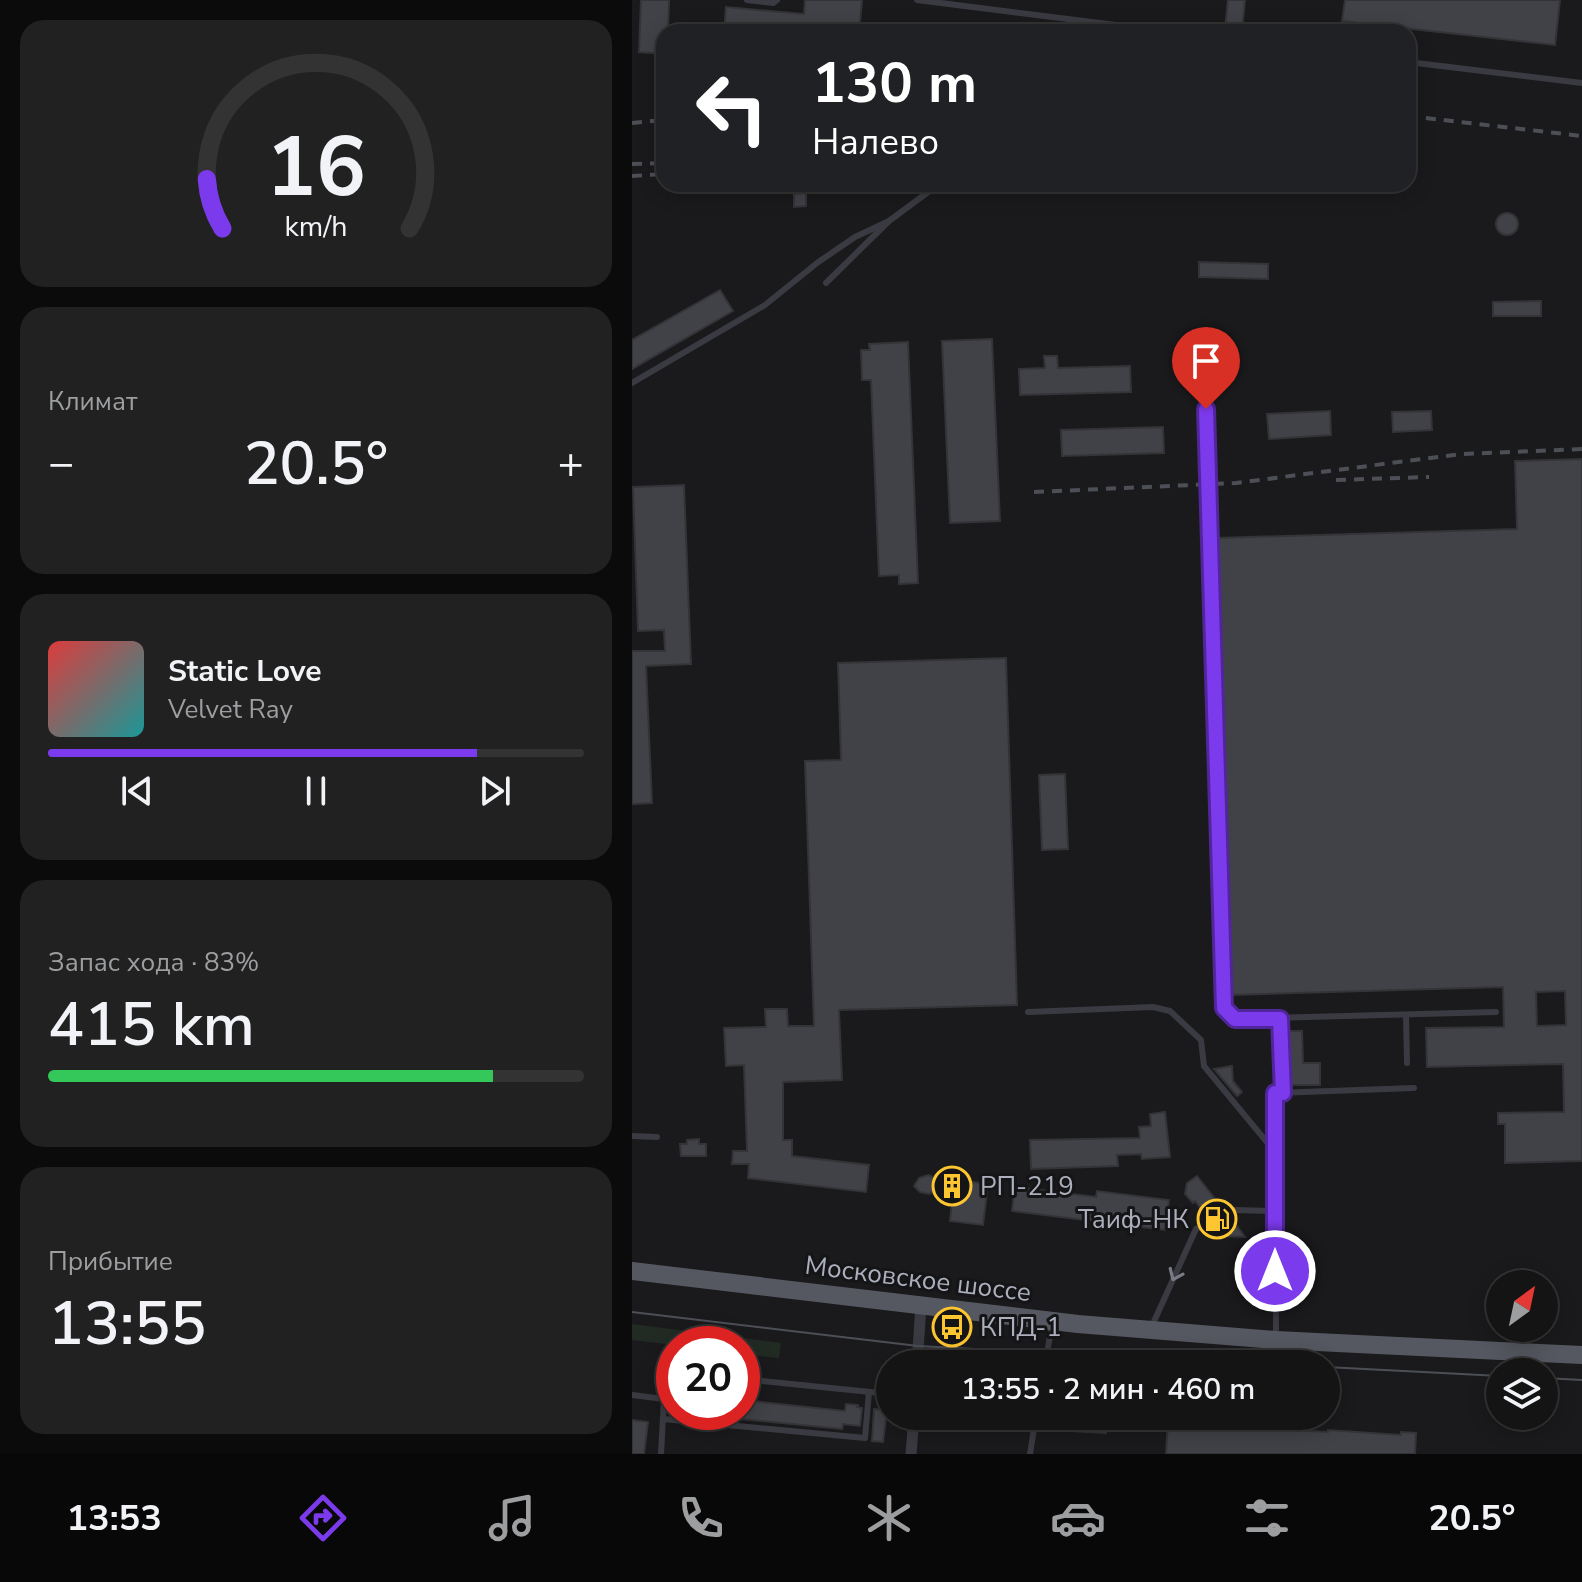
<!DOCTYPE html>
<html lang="ru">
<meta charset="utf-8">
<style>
body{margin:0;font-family:"Nunito Sans",sans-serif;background:#212122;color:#f1f3f6;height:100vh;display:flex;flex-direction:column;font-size:30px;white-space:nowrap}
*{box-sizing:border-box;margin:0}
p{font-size:26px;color:#9d9ea0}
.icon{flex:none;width:44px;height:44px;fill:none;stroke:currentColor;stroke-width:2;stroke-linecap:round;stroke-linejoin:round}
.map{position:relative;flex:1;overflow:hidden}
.panel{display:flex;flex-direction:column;gap:20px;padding:20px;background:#0b0b0c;width:632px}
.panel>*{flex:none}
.banner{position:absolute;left:24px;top:24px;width:760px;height:168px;border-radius:24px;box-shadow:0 4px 20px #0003,0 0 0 2px #333334;background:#202124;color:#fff;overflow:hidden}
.needle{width:52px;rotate:33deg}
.fabs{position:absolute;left:854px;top:1270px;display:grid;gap:16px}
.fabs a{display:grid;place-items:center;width:72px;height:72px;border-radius:50%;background:#141415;box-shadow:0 4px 20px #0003,0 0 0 2px #333334;font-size:40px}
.speed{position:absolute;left:24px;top:1326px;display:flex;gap:16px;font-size:40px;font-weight:700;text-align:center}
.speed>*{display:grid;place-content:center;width:104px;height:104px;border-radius:50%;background:#141415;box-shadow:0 4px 20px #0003,0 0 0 2px #333334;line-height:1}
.speed .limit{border:12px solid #d22;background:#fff;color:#111}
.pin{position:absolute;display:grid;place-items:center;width:68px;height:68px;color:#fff;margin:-82px -34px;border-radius:50% 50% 50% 0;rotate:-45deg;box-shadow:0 0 8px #0007}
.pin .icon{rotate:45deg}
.me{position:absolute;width:88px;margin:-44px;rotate:0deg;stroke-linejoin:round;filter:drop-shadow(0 0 6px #0008)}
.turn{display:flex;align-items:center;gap:28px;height:168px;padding:0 24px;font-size:36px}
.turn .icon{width:104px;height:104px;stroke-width:2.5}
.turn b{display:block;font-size:56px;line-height:68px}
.big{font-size:60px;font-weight:600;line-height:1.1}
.panel .card{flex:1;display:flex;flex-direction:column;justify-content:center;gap:12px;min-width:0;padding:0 28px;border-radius:24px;background:#212122}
.panel .dial{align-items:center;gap:0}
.dial svg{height:208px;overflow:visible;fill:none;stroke:#333334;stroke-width:7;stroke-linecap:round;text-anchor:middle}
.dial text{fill:#f1f3f6;stroke:none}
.song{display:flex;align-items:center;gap:24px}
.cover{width:96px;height:96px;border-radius:12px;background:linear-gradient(135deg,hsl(0 70% 55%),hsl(180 70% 35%))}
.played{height:8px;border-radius:4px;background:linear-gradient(90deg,#7c3aed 80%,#333334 80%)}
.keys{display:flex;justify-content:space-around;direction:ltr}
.heat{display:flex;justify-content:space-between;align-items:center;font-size:44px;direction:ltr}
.charge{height:12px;border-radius:6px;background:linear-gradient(90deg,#34c759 83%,#333334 0)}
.trip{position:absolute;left:244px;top:1350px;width:464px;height:80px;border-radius:40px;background:#141415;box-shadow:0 4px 20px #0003,0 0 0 2px #333334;font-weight:600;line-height:80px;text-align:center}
.tab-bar{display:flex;height:128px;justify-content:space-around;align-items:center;background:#080808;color:#9d9ea0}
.tab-bar .icon{width:56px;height:56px}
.tab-bar .on{color:#7c3aed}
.tab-bar b{font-size:36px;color:#f1f3f6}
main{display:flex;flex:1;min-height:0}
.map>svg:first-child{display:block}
.green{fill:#212b23}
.building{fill:#414247;stroke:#343438;stroke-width:2;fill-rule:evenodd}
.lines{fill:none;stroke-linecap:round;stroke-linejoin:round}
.service{stroke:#3a3b42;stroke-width:6}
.minor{stroke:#3a3b42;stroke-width:11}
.primary{stroke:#565861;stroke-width:18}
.tram{stroke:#4d4f57;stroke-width:2}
.rail{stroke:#4d4f57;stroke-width:4;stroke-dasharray:10 8;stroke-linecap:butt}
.oneway{stroke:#797b86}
.route-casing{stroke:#51269a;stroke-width:20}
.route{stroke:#7c3aed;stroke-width:14}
.labels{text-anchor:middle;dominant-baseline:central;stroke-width:6;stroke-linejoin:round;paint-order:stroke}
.poi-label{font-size:26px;fill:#acb0bd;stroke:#151517;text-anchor:start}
.street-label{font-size:26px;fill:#acb0bd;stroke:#151517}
</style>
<main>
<section class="panel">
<div class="card dial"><svg viewBox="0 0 100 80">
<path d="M14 69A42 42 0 1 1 86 69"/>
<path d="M14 69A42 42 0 0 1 8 50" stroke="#7c3aed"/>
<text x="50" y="56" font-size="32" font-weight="700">16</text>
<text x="50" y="72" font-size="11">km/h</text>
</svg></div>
<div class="card"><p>Климат</p>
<div class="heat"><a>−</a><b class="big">20.5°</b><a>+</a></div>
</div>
<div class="card">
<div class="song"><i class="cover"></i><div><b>Static Love</b><p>Velvet Ray</p></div></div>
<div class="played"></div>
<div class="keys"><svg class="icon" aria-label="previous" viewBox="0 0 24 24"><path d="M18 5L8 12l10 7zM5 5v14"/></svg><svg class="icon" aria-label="pause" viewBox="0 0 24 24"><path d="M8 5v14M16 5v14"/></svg><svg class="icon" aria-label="next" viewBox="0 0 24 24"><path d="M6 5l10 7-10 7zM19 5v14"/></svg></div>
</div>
<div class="card"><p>Запас хода · 83%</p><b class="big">415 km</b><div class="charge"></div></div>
<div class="card"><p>Прибытие</p><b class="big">13:55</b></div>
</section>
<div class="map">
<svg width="950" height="1454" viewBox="0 0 950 1454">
<rect width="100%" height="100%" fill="#1a1a1c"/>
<path class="green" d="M0,1324l149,19 -2,15 -37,-4v-10l-68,1 -42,-5z"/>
<g class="building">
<path d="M9,0h28l-1,32h-4v22l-25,-2z"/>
<path d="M173,0h57l-3,32h-135l2,-25 78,7z"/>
<path d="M596,0h17l-3,30 -17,-2z"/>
<path d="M713,0h215l-5,45 -213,-24z"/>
<path d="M174,193v13l-12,1v-13z"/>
<circle cx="875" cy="224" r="11"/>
<path d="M567,262l69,2v15l-69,-2z"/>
<path d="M88,290l13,21 -101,58v-29z"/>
<path d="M909,301v15h-48v-14z"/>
<path d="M360,339l8,182 -50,2 -8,-182z"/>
<path d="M276,342l10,241 -19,1v-9l-20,1 -8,-196h-9l-1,-30h9l-1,-6z"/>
<path d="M412,356h13l1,12 72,-2 1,26 -111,3 -1,-26 26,-1z"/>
<path d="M698,411l1,24 -62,4 -2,-25z"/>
<path d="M799,411l1,19 -39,2 -1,-20z"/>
<path d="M531,427l1,26 -102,3 -1,-26z"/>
<path d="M950,459v702l-77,2v-39h-7v-11l66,-1 -1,-48 -136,3 -1,-39 78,-1 -1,-40 -272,8 -14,-457 300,-9 -2,-68zM933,991l1,34 -29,1 -1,-34z"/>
<path d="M52,485l7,179 -45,2 6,137 -20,1v-153h33l-1,-21 -26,1 -5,-144z"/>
<path d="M374,658l11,347 -178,5 3,70 -59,2v58h9v16l77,9 -3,27 -118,-14 1,-14h-17l1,-13h14l-3,-86 -18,1 -2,-38 42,-1 -1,-18h22l1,17h26l-9,-265 36,-1 -3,-97z"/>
<path d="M433,774l3,75 -26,1 -3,-75z"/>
<path d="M657,1031h13l1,32h17v22h-30z"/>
<path d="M600,1066l1,15 9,11 -5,4 -23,-27z"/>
<path d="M533,1112l5,45 -28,2 -1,-5 -24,1 1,11 -87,3 -1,-29 110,-2 -1,-11 12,-1 -1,-12z"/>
<path d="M67,1139v5h7v12h-25l-1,-12h7v-4z"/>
<path d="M315,1170l13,1v9l28,4 -5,41 -33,-4 2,-19 -8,-1z"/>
<path d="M296,1175l3,1 14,11 -16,7 -9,-2 -6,-6 5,-8z"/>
<path d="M565,1176l26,33 -16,8 -12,-16 -2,2 -8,-9 2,-11z"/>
<path d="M383,1187l81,10 1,-6 72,9 -4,30 -153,-19z"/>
<path d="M599,1218l14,19 -23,-1 -7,-10z"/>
<path d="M110,1400l103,11 1,-7 12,1 -1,2 5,1 -2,18 -17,-2 -1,5 -100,-10z"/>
<path d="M242,1409l13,1 -4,32 -11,-1z"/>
<path d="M441,1416l34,2 -1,15 -34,-2z"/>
<path d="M0,1420l16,2 -4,32h-12z"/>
<path d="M536,1422h15v3l60,3v-3l13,1v2l72,4v-2l73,5v-3l15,1 -1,21h-249z"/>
</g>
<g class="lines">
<g class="service">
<path d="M115,0l26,3 4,-3"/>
<path d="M285,0l255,32"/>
<path d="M776,62l174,21"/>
<path d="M194,283l63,-62 50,-37"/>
<path d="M0,383l133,-78 52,-42 38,-26 34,-16"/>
<path d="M574,409l18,599 11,11 261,-7"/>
<path d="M396,1012l125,-5 17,4 31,29 3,26 71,86"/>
<path d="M774,1015l1,48"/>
<path d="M648,1019l3,74"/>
<path d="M0,1136l25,1"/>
<path d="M519,1328l45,-99 38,-19 41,1"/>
<path d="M644,1336l-1,-243 139,-5"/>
<path d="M413,1364l7,-39"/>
<path d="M110,1379l148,15"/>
<path d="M0,1395l32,4 -3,55"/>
<path d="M32,1399l10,-18"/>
<path d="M31,1419l202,19 4,-46"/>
<path d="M350,1427l22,2 8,-13"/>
<path d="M398,1454l6,-38"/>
</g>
<g class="minor">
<path d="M285,1364l4,-58"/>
<path d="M279,1454l3,-38"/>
</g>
<path class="primary" d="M0,1271l446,53 198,16 306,15"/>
<g class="tram">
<path d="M0,1312l286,34 347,18"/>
<path d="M694,1367l174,9"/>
<path d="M912,1378l38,2"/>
</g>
<g class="rail">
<path d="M776,116l174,20"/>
<path d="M0,123l32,-3"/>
<path d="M0,164l32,-1"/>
<path d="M0,176l32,-2"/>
<path d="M704,480l93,-3"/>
<path d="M402,492l202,-9 225,-29 121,-5"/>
</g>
</g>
<defs><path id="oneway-chevron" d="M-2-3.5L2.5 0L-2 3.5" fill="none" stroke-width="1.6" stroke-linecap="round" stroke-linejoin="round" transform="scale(2)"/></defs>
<use class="oneway" href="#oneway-chevron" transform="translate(543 1275) rotate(114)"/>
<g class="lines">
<defs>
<path id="route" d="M574,409l18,599 11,11h45l3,74h-8v178"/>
</defs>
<use href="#route" class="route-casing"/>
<use href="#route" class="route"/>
</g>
<defs>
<symbol id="building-ring" viewBox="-11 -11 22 22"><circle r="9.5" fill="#151517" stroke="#fdc631" stroke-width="1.5"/><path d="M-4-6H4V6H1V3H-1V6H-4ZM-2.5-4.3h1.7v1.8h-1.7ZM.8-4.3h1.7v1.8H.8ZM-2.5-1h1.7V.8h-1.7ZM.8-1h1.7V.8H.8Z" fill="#fdc631"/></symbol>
<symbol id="fuel-ring" viewBox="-11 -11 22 22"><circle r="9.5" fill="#151517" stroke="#fdc631" stroke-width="1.5"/><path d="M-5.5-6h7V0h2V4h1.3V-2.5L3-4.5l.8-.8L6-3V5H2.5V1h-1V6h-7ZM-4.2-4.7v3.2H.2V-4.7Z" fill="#fdc631"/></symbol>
<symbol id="bus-ring" viewBox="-11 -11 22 22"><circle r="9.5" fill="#151517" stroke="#fdc631" stroke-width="1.5"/><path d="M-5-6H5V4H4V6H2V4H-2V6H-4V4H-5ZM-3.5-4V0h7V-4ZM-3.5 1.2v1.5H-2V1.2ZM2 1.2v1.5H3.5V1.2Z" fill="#fdc631"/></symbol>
</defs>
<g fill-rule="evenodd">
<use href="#building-ring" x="298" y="1164" width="44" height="44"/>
<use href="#fuel-ring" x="563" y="1197" width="44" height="44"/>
<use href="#bus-ring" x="298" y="1305" width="44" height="44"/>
</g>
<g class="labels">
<g class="poi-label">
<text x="348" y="1186">РП-219</text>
<text x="557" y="1219" text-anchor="end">Таиф-НК</text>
<text x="348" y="1327">КПД-1</text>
</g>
<g class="street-label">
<text transform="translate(286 1279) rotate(7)">Московское шоссе</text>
</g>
</g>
</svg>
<div class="fabs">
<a><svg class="needle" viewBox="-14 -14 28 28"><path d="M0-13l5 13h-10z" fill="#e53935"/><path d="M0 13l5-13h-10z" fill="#9d9ea0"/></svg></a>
<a><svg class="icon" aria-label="layers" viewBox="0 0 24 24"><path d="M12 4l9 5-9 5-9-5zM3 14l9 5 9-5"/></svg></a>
</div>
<div class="speed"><div class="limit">20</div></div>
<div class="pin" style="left:574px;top:409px;background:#d93025"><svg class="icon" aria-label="arrive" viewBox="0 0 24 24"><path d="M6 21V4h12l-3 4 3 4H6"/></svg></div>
<svg class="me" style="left:643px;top:1271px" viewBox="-20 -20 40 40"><circle r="17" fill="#7c3aed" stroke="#fff" stroke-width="3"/><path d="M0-11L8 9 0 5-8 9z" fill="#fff"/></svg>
<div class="trip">13:55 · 2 мин · 460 m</div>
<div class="banner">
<div class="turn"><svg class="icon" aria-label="left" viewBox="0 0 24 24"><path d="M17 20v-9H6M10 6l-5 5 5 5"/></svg><div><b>130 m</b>Налево</div></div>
</div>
</div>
</main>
<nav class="tab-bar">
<b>13:53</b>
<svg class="icon on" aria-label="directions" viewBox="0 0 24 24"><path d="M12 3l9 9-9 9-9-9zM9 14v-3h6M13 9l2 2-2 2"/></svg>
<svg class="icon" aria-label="music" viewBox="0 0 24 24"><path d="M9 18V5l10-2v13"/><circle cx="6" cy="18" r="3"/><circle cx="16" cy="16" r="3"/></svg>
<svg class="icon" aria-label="phone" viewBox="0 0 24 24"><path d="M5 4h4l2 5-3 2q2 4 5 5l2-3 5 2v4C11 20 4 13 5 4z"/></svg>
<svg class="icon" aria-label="climate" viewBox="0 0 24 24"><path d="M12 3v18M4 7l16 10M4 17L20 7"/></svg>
<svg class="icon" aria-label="car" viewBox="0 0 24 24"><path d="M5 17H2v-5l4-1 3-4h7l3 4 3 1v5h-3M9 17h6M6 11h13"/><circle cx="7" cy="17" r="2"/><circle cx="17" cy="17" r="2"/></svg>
<svg class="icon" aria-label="filters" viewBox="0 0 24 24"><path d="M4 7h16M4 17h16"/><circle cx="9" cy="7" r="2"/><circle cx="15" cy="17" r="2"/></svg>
<b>20.5°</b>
</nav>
